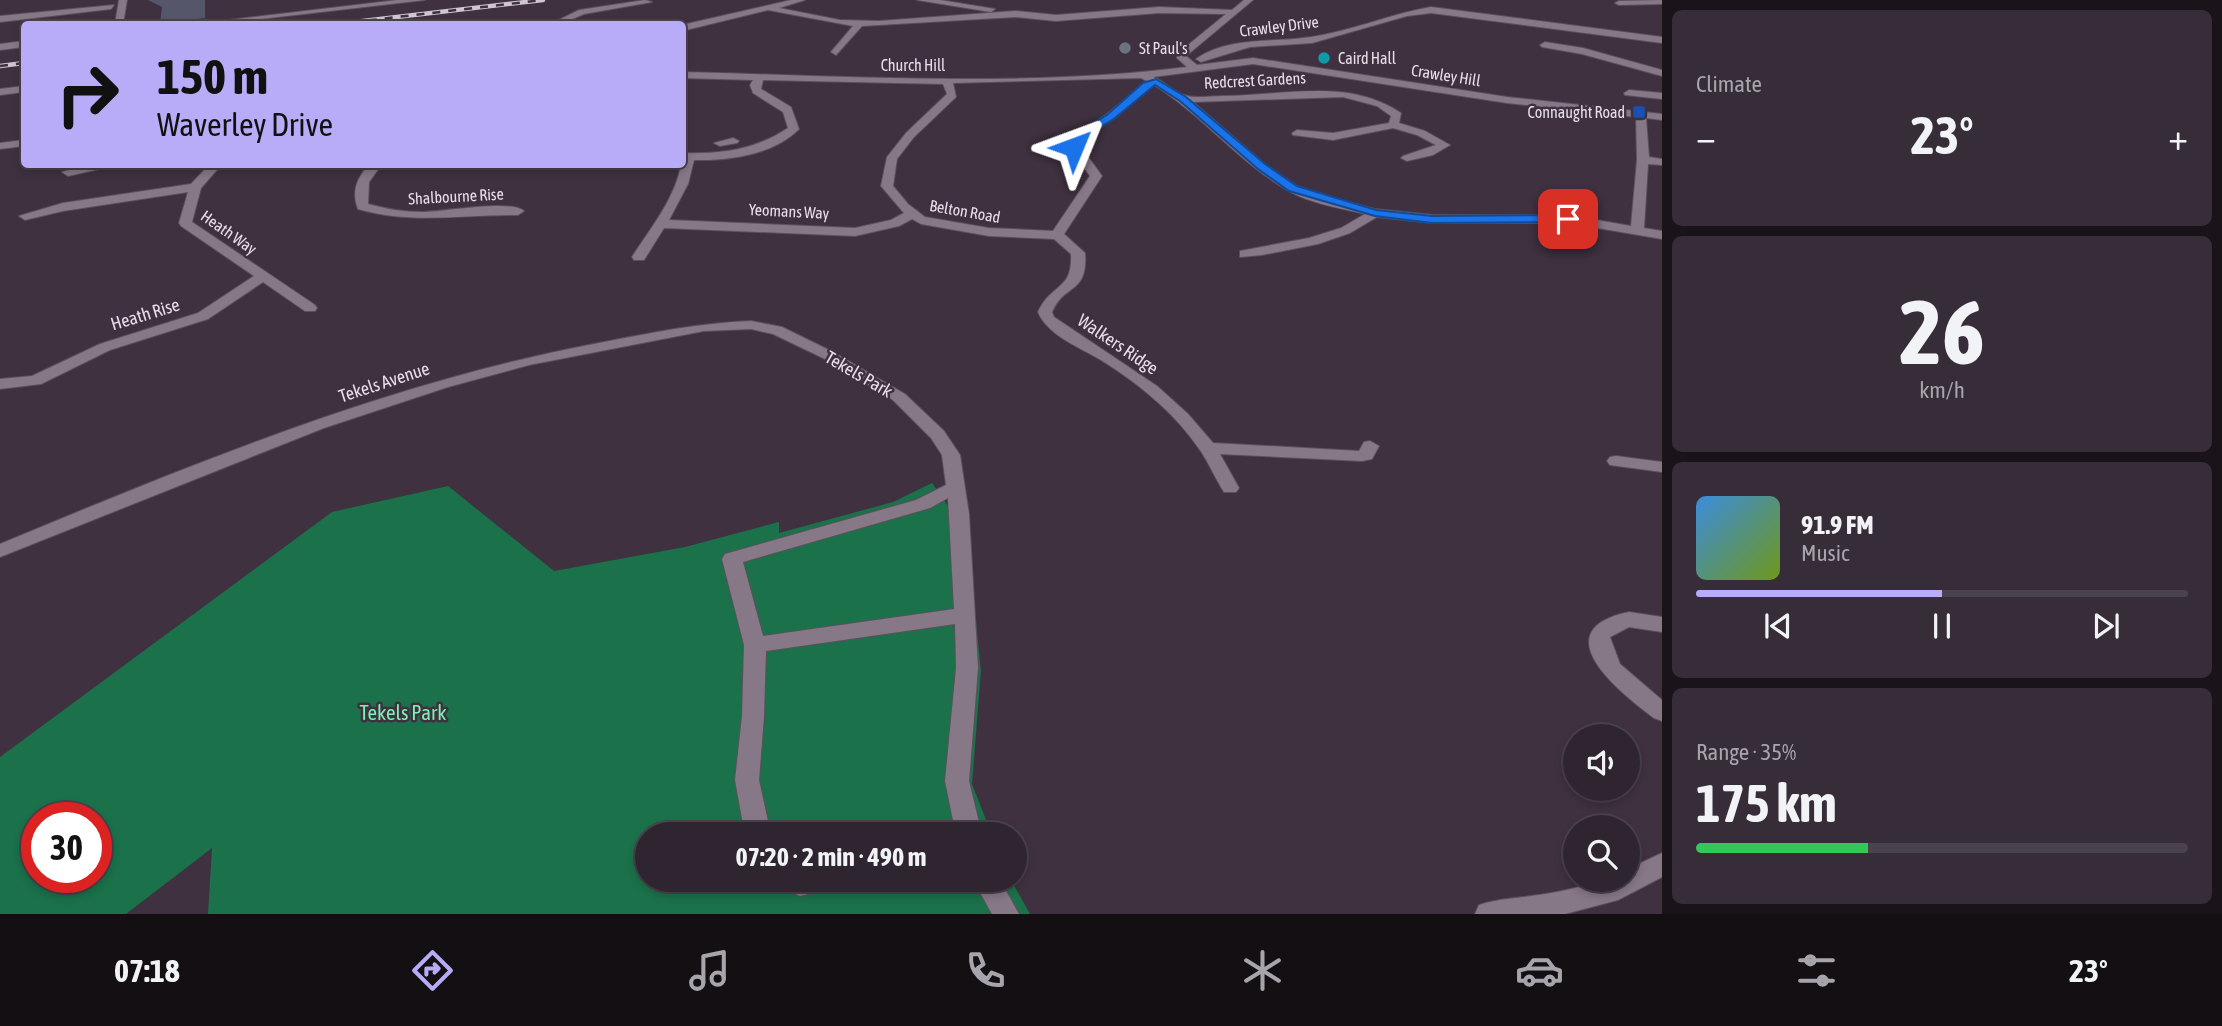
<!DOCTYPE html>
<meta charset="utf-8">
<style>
body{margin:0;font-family:"Asap Condensed",sans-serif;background:#372d38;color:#f1f3f6;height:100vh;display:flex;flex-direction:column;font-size:26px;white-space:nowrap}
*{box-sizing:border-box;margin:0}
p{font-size:23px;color:#a7a5ab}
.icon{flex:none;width:38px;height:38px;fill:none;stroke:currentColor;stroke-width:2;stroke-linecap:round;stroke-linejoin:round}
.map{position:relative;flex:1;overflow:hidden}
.side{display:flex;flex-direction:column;gap:10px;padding:10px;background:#1a141a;width:560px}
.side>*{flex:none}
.top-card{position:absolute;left:21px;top:21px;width:665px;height:147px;border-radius:7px;box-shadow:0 4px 10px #0003,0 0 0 2px #4a424c;background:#b8abf7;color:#111;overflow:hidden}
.controls{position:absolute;left:1563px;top:724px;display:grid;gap:14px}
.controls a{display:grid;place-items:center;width:77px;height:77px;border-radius:50%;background:#2f2530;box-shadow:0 4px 10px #0003,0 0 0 2px #4a424c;font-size:35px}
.speed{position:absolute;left:21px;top:802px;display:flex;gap:14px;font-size:35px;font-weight:700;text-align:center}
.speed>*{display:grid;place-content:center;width:91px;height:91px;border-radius:50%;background:#2f2530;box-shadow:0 4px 10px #0003,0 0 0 2px #4a424c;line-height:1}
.speed .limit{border:10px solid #d22;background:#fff;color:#111}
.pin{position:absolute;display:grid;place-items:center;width:60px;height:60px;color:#fff;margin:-30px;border-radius:14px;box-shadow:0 4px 10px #0006}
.me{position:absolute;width:77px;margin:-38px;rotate:46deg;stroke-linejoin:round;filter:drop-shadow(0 0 5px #0008)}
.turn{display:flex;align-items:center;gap:24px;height:147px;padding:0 21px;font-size:32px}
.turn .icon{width:91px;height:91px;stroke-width:2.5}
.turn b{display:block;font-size:49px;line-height:60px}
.big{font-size:52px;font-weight:700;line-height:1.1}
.side .tile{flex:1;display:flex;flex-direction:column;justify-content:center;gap:10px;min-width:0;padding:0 24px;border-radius:10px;background:#372d38}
.side .dial{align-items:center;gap:0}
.dial b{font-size:91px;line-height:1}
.song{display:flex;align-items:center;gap:21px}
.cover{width:84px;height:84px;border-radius:10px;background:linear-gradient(135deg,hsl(210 70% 55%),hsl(80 70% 35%))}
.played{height:7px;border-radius:4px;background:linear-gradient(90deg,#b8abf7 50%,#4a424c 50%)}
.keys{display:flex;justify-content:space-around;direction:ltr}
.heat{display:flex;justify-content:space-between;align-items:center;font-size:38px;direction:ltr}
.charge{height:10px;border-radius:5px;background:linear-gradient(90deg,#34c759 35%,#4a424c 0)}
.trip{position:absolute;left:635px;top:822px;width:392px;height:70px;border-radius:35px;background:#2f2530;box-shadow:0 4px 10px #0003,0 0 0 2px #4a424c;font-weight:700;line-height:70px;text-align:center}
.tabs{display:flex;height:112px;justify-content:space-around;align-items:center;background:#130f13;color:#a7a5ab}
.tabs .icon{width:49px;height:49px}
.tabs .current{color:#b8abf7}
.tabs b{font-size:32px;color:#f1f3f6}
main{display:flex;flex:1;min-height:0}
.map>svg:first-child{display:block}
.green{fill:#1a714a;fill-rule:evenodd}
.building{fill:#555669}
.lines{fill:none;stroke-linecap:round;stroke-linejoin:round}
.minor-casing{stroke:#5c505c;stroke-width:2}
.minor{fill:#877888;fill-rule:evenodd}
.rail-casing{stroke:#d0c6d0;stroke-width:4.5}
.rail{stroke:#3f3140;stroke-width:2.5;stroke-dasharray:8;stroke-linecap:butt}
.route{fill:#1a73e8;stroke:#114b97;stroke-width:2}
.worship-dot{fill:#6b7280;stroke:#3f3140;stroke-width:2.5}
.culture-dot{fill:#0f9aa8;stroke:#3f3140;stroke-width:2.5}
.transit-dot{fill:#1a4fb4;stroke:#3f3140;stroke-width:2.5}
.labels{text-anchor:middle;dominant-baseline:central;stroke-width:5;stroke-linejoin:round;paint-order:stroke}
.far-street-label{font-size:16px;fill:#e7dee7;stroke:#3f3140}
.far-poi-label{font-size:16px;fill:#e7dee7;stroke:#3f3140;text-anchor:start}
.street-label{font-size:18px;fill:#e7dee7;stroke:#3f3140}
.near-park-label{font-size:21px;fill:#7feeb3;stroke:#3f3140}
</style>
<main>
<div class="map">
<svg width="1662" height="914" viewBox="0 0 1662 914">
<rect width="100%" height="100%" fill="#3f3140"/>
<path class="green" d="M932,483l35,50 14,138 -9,113 20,51h-344v45h363l19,34h-822l4,-66 -86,66h-126v-157l332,-245 116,-26 106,85 131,-24 94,-25v11l114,-31zM37,817h59v60h-59z"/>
<path class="building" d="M148,0h57v18l-45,6 2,-17z"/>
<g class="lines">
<defs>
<g id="minor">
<path d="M119,0h8l-4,24h-8z"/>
<path d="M398,0h27l-208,24h-23z"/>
<path d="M645,0l7,2 -68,12 -23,10h-10l28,-14z"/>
<path d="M791,0h14l-26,8 61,12 39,1 136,-10 41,4 103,-8 73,3 12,-10h9l-67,56 11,9 56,-7 254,39 155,17v6l-16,-2 3,39 13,2v6l-14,-1 -4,64 18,3v8l-94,-16h-136l-55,-6 -27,16 -32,11 -56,11 -22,2v-6l69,-13 32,-10 24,-14c-25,-6 -57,-11 -78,-24 -49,-29 -85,-75 -133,-105l-5,2 -34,31 -33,21 -1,8 21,29 -38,58 21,19c3,42 -21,30 -33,59l2,5 103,69 31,28 25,29 146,8 5,-9 6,-1 9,5 -7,13 -10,2 -142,-7 19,34 -3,4h-12c-9,-14 -15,-29 -24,-42 -25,-37 -62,-67 -99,-90 -20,-12 -54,-25 -63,-48 13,-29 35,-21 33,-58l-17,-15 -65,-3 -68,-12 -9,-5 -13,7 -44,10 -191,-8 -20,32h-10l-2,-3c20,-31 50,-67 50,-104 39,1 73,-3 106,-25l-5,-16 -30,-19 -3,-8 3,-5 -71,-2v-6c168,4 338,16 505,-5l-10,-9v-4l49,-40 -67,-1 -103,8 -41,-4 -153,9 -26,29 -5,-3 22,-26 -85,-16 -86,21v-6zM1253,64l254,39 129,14 1,43 -6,66 -63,-11h-136l-57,-6 -35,-9 -43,-14 -31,-21 -73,-63 150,-5 34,9 14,10 -2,7 -56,10 -36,-3 -5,3 1,2 40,5 60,-12 24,7 19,10 -33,11 -2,2 6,3 26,-6 17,-10 -25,-14 -26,-8 2,-10c-55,-36 -117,-17 -179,-17 -11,0 -27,3 -38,-1 -11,-3 -21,-15 -31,-18zM1141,78l6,3 -40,33 -35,24 -3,9 21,29 -37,55 -64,-3 -64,-11 -17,-13 -15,-18 4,-27 17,-22 42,-40 -3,-14zM763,80l180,4 4,10 -41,39 -19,24 -6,29 23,27 -13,7 -36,8 -186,-8 19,-36 6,-24c35,1 79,-5 105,-31l-8,-22 -30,-18z"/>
<path d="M917,0h23l55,9 -4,3z"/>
<path d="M1662,0v4l-43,1 -4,-2 4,-2z"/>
<path d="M114,5l-3,4 -111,13v-6z"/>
<path d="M1431,7l231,30v6l-231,-30 -24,3 -95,27 -62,4 -49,15 -5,-3c33,-23 78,-16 115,-22 41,-6 79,-23 120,-30z"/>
<path d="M24,41v6l-24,3v-6z"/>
<path d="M1545,42l38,6 79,22v6l-80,-22 -40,-7 -2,-2z"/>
<path d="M24,86v6l-24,3v-6z"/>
<path d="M1629,90l33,3v6l-37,-4 -1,-2z"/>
<path d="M733,138l6,3 -2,2 -17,3 -6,-3z"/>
<path d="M24,140v6l-24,3v-6z"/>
<path d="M93,164h29l-54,12 -6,-4z"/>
<path d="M210,164h12l-21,24 -9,34 123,83 2,3 -2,3h-10l-42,-29 -55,37 -98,31 -69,34 -41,5v-10l32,-3 68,-32 98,-31 56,-37 -73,-50 -2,-3 9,-31 -125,19 -38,9 -6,-4 44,-13 128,-19z"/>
<path d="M370,164h12l-13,18 -1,22c18,5 35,8 54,8 21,0 88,-13 102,-1l-6,4c-55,-1 -106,10 -160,-6 -7,-17 -1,-32 12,-45z"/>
<path d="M751,321l31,6 51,25 72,42 39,37 16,24 9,59 9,154 -9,113 13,54h-26l-11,-54 11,-113 -1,-44 -189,27 -2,65 -5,64 12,55h-26l-10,-55 7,-64 2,-71 -22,-86 3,-5 191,-54 30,-15 -4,-30 -11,-17 -38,-38 -70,-42 -50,-24 -22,-5 -47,2 -175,34 -81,22 -124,41 -324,129v-13c195,-81 391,-162 599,-201 51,-10 100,-20 152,-22zM948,498l6,111 -191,27 -20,-74 187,-54z"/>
<path d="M1616,456l46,6v10l-52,-7 -3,-4 3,-4z"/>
<path d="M1629,612l33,5v15l-33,-5 -19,10 10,27 42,36v21l-8,-3c-35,-26 -112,-88 -25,-106z"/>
<path d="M1662,853v24l-44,23 -53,14h-90l4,-9c20,-7 44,-7 66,-11 28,-4 54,-14 83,-14v-11z"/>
<path d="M778,880h59l-4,8 -33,8 -18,-8z"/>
<path d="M973,880h27l19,34h-27z"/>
</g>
</defs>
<use href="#minor" class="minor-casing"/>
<use href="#minor" class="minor"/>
<defs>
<g id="rail">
<path d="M337,24l206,-24"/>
<path d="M0,66l24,-3"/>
</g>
</defs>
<use href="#rail" class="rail-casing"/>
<use href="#rail" class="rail"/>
</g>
<path class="route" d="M1156,79l30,18 79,67 32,22 79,24 56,6 136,-1 5,4 -5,3 -136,1 -57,-7 -86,-25 -31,-22 -78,-68 -25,-16 -40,33 -34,22 -3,9h-7l2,-13 35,-22 35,-31z"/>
<circle class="worship-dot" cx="1125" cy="48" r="7"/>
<circle class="culture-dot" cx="1324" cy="58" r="7"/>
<rect class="transit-dot" x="1632" y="105" width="14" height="14" rx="3.5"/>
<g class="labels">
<g class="far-street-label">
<text transform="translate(1279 26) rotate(-7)">Crawley Drive</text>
<text x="913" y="65">Church Hill</text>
<text transform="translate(1446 75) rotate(9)">Crawley Hill</text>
<text transform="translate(1255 80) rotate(-3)">Redcrest Gardens</text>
<text transform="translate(456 196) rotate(-3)">Shalbourne Rise</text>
<text transform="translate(789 211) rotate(3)">Yeomans Way</text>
<text transform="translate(965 211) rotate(10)">Belton Road</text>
<text transform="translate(229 232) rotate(35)">Heath Way</text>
</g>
<g class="far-poi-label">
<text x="1139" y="48">St Paul's</text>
<text x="1338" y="58">Caird Hall</text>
<text x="1625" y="112" text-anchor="end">Connaught Road</text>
</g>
<g class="street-label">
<text transform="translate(145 314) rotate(-17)">Heath Rise</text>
<text transform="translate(1118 344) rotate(34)">Walkers Ridge</text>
<text transform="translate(859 374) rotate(30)">Tekels Park</text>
<text transform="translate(384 382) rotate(-18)">Tekels Avenue</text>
</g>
<g class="near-park-label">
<text x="403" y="712">Tekels Park</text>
</g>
</g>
</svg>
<div class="controls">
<a><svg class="icon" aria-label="sound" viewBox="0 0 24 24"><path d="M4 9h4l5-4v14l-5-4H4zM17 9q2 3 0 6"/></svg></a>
<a><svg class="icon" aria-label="search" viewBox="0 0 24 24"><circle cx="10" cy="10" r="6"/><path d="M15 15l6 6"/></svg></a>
</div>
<div class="speed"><div class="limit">30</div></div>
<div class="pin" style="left:1568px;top:219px;background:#d93025"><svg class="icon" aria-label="arrive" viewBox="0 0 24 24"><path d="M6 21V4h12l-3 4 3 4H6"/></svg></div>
<svg class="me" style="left:1074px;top:147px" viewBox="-20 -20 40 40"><path d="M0-17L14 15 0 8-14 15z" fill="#1a73e8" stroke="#fff" stroke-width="4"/></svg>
<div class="trip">07:20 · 2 min · 490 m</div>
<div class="top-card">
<div class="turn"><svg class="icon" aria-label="right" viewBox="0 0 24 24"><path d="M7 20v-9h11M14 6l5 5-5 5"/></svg><div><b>150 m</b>Waverley Drive</div></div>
</div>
</div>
<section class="side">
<div class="tile"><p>Climate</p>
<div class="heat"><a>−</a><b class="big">23°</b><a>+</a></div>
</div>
<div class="tile dial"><b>26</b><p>km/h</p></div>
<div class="tile">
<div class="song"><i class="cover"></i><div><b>91.9 FM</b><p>Music</p></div></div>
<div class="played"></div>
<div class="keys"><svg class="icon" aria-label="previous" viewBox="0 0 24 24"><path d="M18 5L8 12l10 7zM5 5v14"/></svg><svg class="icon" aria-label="pause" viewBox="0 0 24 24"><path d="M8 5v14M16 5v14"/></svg><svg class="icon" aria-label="next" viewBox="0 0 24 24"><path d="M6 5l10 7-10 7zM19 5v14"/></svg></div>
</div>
<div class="tile"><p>Range · 35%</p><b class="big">175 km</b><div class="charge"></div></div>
</section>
</main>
<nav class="tabs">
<b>07:18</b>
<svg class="icon current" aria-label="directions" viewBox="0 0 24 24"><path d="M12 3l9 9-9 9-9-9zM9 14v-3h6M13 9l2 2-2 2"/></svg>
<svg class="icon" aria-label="music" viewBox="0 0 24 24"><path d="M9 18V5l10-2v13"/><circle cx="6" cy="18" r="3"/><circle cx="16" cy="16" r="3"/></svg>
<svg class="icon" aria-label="phone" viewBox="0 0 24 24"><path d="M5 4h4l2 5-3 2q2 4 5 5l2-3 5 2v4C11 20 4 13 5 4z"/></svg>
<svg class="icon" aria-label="climate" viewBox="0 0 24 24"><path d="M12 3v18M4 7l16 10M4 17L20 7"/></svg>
<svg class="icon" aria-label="car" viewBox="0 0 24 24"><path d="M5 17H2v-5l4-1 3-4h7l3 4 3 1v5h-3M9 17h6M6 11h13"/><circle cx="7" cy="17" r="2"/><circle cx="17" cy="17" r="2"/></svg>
<svg class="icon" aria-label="filters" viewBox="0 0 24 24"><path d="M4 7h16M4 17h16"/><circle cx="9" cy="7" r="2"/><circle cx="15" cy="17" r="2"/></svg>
<b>23°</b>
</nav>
